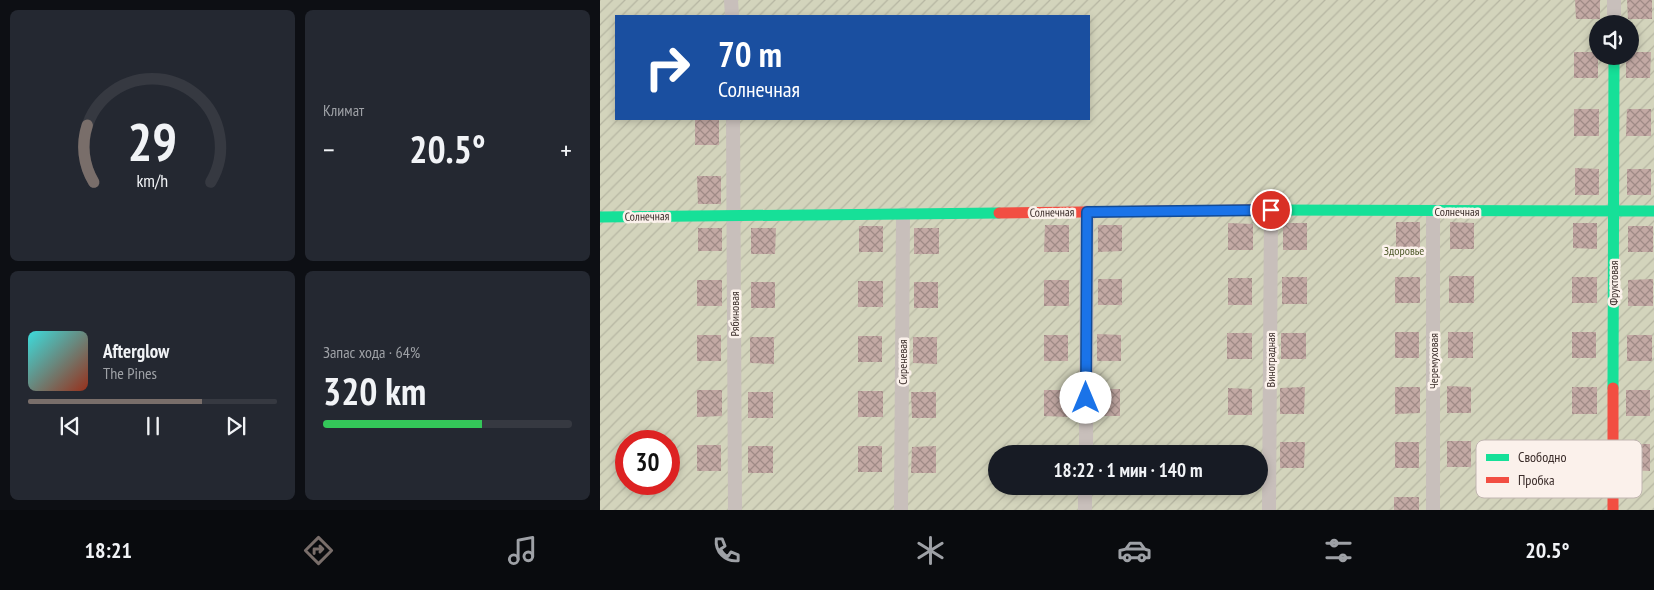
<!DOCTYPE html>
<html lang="ru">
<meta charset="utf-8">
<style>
body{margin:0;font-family:"PT Sans Narrow",sans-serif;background:#242831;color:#f1f3f6;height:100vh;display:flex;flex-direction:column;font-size:19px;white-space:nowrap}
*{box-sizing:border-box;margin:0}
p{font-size:16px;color:#9ea1a6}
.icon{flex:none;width:28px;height:28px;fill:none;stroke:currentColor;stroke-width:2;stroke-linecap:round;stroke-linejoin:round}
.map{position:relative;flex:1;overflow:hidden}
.panel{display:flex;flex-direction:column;gap:10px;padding:10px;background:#0d0f14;width:600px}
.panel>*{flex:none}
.hud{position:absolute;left:15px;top:15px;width:475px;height:105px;border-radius:0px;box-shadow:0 2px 8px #0003;background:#1a4fa0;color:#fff;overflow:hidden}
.controls{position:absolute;left:989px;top:15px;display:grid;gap:10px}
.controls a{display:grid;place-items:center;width:50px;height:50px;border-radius:50%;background:#171b24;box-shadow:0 2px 8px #0003;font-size:25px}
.speed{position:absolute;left:15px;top:430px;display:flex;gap:10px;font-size:25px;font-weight:700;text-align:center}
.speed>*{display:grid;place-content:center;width:65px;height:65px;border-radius:50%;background:#171b24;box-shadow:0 2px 8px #0003;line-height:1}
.speed .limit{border:8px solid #d22;background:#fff;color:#111}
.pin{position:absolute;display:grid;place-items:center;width:42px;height:42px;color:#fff;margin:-21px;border:2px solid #fff;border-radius:50%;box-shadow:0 1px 5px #0007}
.me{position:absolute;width:55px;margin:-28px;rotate:0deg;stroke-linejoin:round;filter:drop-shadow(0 0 4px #0008)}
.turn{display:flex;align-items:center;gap:18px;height:105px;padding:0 20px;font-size:22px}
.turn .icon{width:65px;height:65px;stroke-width:2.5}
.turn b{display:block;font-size:35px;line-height:42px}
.big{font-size:38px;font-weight:800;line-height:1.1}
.panel .widget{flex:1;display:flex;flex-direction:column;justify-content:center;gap:8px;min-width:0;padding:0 18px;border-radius:8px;background:#242831}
.panel .dial{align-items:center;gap:0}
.dial svg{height:130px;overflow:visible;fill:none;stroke:#363941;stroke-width:7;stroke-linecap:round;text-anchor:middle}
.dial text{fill:#f1f3f6;stroke:none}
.song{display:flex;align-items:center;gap:15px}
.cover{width:60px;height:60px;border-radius:8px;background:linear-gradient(135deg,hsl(180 70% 55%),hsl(10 70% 35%))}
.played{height:5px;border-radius:2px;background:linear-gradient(90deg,#796e6a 70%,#363941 70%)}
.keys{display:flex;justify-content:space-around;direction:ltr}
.heat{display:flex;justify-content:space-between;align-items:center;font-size:28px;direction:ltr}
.charge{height:8px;border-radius:4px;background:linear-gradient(90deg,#34c759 64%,#363941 0)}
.panel .tiles{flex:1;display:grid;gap:10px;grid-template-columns:repeat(2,1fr)}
.trip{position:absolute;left:388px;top:445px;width:280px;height:50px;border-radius:25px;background:#171b24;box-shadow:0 2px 8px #0003;font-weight:800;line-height:50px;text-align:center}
.menu{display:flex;height:80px;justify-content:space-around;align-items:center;background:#090b0e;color:#9ea1a6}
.menu .icon{width:35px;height:35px}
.menu .current{color:#796e6a}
.menu b{font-size:22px;color:#f1f3f6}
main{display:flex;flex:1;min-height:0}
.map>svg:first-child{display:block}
.garden{fill:url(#garden-furrows);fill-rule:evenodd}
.building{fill:url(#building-cross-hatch)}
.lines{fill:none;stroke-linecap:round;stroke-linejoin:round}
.street{stroke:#c8bfbb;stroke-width:14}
.fast{stroke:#16e098;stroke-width:11}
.jam{stroke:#f24e42;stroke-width:11}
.route-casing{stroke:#114b97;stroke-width:12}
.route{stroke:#1a73e8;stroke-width:9}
.labels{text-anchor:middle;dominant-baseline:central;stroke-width:5;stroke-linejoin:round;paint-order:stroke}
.street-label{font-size:12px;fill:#3a2c29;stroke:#fbf1eb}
.park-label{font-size:12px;fill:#4f5a2b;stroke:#fbf1eb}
.key{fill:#fbf1eb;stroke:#c1b6b1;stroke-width:1}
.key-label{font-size:14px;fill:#3a2c29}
</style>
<main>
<section class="panel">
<div class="tiles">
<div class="widget dial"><svg viewBox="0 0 100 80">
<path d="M14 69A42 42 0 1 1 86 69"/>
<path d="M14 69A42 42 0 0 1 10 34" stroke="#796e6a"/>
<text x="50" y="56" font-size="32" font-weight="700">29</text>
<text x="50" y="72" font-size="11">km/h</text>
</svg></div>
<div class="widget"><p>Климат</p>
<div class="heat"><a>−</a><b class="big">20.5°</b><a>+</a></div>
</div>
<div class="widget">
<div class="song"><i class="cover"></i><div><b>Afterglow</b><p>The Pines</p></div></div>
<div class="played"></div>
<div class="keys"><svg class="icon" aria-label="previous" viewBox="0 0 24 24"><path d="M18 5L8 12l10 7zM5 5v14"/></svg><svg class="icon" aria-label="pause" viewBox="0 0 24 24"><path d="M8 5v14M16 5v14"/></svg><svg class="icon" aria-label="next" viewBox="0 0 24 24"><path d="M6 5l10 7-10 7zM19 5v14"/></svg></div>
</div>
<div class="widget"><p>Запас хода · 64%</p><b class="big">320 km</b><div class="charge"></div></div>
</div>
</section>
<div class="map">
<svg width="1054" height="510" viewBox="0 0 1054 510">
<defs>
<pattern id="garden-furrows" width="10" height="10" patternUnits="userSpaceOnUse" patternTransform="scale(1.25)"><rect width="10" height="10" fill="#d3d4bc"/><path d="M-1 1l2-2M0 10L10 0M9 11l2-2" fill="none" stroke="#b6b6a2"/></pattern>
<pattern id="building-cross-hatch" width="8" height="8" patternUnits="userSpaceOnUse" patternTransform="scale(1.25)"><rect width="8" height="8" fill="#c3a9a4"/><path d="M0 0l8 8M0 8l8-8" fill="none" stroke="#9f8a86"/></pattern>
</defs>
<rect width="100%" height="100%" fill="#efe8e3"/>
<path class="garden" d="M0,0h1054v510h-1054zM16,16h473v103h-473zM998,24h32v32h-32zM26,441h43v43h-43zM396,454h263v32h-263z"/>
<g class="building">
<path d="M975,0h25v19h-24z"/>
<path d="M1027,0h25v19h-24z"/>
<rect x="974" y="52" width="24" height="26"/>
<path d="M1030,52h21l-1,26h-24v-22h4z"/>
<rect x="974" y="109" width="25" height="27"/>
<path d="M1027,109h24v27h-25z"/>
<rect x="95" y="119" width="24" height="26"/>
<path d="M975,168l24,1v26h-24z"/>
<rect x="1027" y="169" width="24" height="26"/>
<path d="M97,176h24v28h-23z"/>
<rect x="796" y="222" width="24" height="26"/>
<path d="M850,222l24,1v26h-24z"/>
<path d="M628,223l25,1v26h-25z"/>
<rect x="683" y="223" width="24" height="27"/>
<path d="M973,223h24v26l-24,-1z"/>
<path d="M445,225h24v27h-25z"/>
<path d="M498,225h24v26l-24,1z"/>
<rect x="259" y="226" width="24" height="26"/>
<rect x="1028" y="226" width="25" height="26"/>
<rect x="98" y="228" width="24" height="23"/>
<path d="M151,228h25l-1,26h-24z"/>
<rect x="314" y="228" width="25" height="26"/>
<rect x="849" y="276" width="25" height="27"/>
<rect x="682" y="277" width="25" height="27"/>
<rect x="795" y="277" width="25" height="26"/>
<rect x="972" y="277" width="25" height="26"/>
<rect x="628" y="278" width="24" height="27"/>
<rect x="498" y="279" width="24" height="26"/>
<path d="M1053,279v27h-25v-26z"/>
<rect x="97" y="280" width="25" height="26"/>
<rect x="444" y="280" width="25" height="26"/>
<rect x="258" y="281" width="25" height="26"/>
<rect x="151" y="282" width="24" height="26"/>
<rect x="314" y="282" width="24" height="26"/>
<rect x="795" y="332" width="24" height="26"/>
<rect x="848" y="332" width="25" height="26"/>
<rect x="972" y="332" width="24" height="26"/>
<rect x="627" y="333" width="25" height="26"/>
<rect x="681" y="333" width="25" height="26"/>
<path d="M497,334l24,1v26h-24z"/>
<rect x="97" y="335" width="24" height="26"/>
<rect x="444" y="335" width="24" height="26"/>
<rect x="1027" y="335" width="25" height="26"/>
<rect x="258" y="336" width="24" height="26"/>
<path d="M150,337h24v27l-24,-1z"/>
<path d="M313,337h24v27l-24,-1z"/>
<path d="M847,386l24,1v26h-24z"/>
<path d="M705,387l-1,27h-24v-26z"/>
<path d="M795,387h25v26l-25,1z"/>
<rect x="972" y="387" width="25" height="27"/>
<path d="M628,388l24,1v26h-24z"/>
<rect x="495" y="389" width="25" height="27"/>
<path d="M97,390h25v26l-25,1z"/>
<path d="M444,390h24l1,27 -25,-1z"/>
<rect x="1026" y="390" width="24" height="26"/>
<rect x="258" y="391" width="25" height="26"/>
<rect x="148" y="392" width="25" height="26"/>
<path d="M311,392h25v26h-24z"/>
<rect x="847" y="441" width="24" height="26"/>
<path d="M680,442h25l-1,26h-24z"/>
<rect x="795" y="442" width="24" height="26"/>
<path d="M1026,444h24v27l-24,-1z"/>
<rect x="97" y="445" width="24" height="26"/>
<rect x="148" y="446" width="25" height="27"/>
<rect x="258" y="446" width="24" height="26"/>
<path d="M336,446v27h-25l1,-26z"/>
<rect x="794" y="497" width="25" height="13"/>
</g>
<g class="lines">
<g class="street">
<path d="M131,0l1,16"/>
<path d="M1014,24v-24"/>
<path d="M133,119l2,391"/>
<path d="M486,454l1,-242"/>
<path d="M301,510l2,-296"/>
<path d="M485,510v-24"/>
<path d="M669,510l2,-300"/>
<path d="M833,510v-299"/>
</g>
<g class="fast">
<path d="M658,210l396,1"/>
<path d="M0,217l399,-4"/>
<path d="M1013,388l1,-332"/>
</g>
<g class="jam">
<path d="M399,213l259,-3"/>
<path d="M1013,510v-122"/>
</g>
</g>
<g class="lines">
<defs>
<path id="route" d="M486,398l1,-186 184,-2"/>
</defs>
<use href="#route" class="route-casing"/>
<use href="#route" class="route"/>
</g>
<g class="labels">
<g class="street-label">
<text x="857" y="211">Солнечная</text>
<text transform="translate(452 212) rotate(-1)">Солнечная</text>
<text transform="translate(47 216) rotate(-1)">Солнечная</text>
<text transform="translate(1013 283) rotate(-90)">Фруктовая</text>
<text transform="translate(134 314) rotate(-90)">Рябиновая</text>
<text transform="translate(670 360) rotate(-90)">Виноградная</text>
<text transform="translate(833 361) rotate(-90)">Черемуховая</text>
<text transform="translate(302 362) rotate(-90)">Сиреневая</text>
</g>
<g class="park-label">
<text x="804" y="250">Здоровье</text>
</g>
</g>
<rect x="876" y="440" width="166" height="58" rx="8" class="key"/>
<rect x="886" y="454" width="23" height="7" fill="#16e098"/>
<rect x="886" y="477" width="23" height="6" fill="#f24e42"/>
<g class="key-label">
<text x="918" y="462">Свободно</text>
<text x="918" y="485">Пробка</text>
</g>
</svg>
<div class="controls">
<a><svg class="icon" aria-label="sound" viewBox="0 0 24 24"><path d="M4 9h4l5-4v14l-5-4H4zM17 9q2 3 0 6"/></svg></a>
</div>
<div class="speed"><div class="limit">30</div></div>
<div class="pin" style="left:671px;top:210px;background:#d93025"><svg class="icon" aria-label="arrive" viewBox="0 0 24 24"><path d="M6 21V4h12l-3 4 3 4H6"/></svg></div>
<svg class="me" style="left:486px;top:398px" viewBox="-20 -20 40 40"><circle r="19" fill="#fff"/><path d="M0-13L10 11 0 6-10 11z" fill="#1a73e8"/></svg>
<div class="trip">18:22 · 1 мин · 140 m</div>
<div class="hud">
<div class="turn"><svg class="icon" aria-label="right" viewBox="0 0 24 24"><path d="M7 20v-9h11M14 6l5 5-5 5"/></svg><div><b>70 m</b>Солнечная</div></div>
</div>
</div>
</main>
<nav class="menu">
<b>18:21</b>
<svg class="icon current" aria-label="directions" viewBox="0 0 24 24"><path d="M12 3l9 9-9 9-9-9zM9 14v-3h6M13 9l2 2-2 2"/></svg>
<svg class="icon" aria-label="music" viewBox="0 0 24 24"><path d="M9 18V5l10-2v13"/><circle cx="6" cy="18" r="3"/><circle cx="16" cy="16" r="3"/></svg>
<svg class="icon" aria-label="phone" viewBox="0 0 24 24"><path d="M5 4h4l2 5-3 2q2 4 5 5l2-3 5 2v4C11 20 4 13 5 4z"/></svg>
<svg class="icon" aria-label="climate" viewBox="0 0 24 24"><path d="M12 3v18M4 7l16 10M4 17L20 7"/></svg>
<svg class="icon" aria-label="car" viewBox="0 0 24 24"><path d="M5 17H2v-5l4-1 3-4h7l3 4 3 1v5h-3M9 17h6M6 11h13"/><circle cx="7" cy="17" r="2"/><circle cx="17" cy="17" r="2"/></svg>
<svg class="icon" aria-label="filters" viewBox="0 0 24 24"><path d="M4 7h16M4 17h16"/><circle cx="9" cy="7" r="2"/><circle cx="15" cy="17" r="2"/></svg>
<b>20.5°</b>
</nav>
